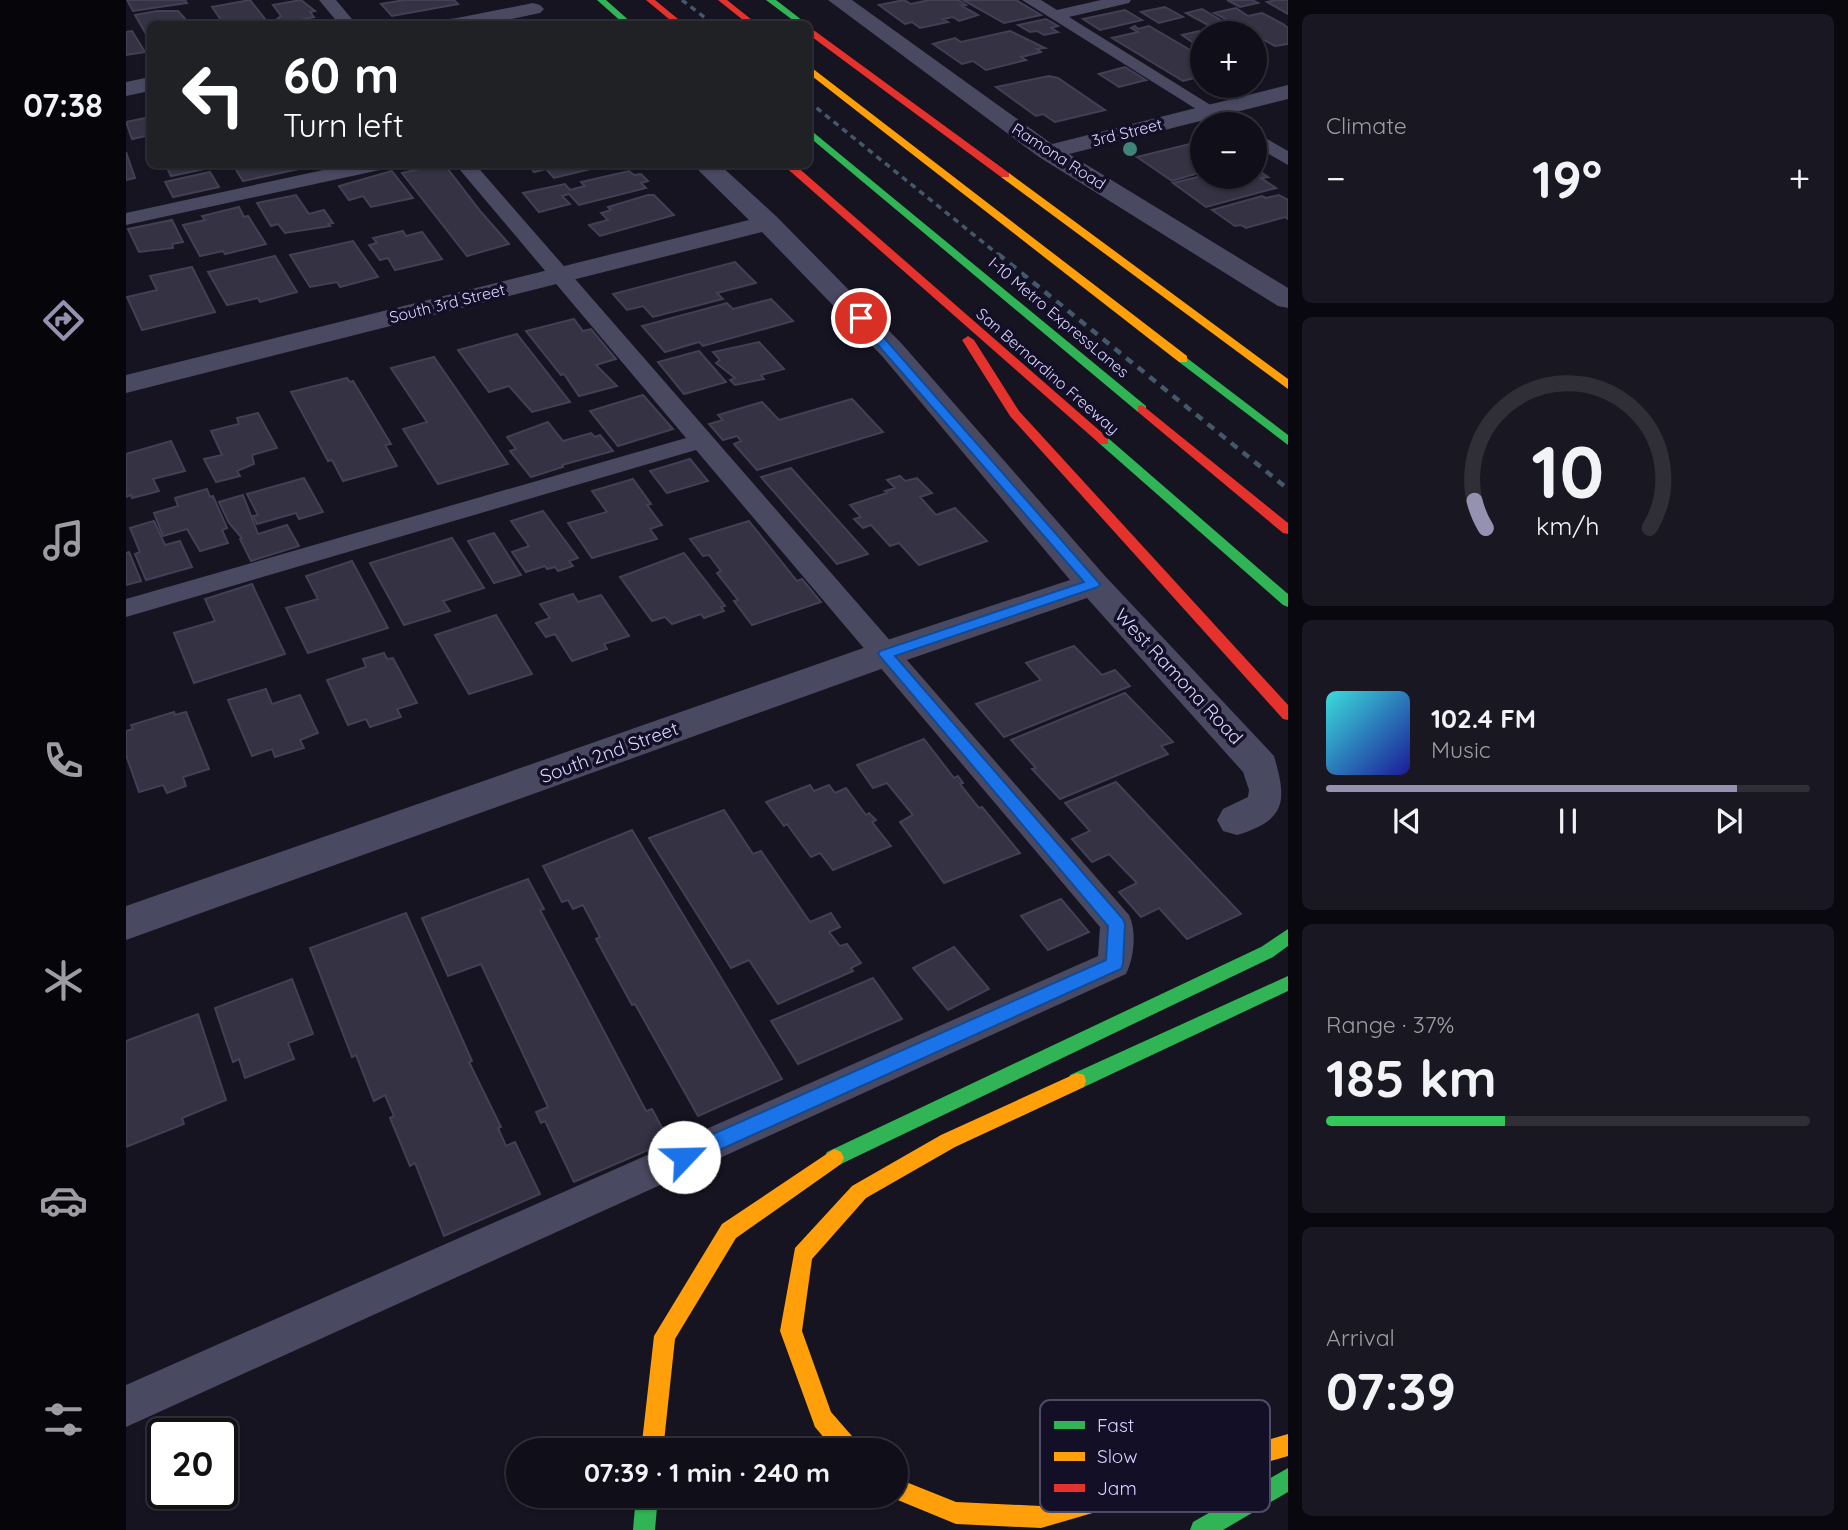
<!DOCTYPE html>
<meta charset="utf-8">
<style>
body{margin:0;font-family:Quicksand,sans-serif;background:#191822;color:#f1f3f6;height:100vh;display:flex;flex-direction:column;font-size:26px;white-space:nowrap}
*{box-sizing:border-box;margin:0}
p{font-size:23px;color:#9c9ca2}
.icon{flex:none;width:38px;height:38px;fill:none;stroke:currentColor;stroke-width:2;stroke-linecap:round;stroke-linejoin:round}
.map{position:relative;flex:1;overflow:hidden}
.sheet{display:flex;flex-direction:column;gap:14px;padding:14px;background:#09080e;width:560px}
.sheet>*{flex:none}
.guide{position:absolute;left:21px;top:21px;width:665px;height:147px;border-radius:10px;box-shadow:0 2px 5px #0004,0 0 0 2px #302f38;background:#202124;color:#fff;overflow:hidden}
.fabs{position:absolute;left:1064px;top:21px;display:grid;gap:14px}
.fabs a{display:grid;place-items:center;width:77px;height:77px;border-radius:50%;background:#100f19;box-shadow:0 2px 5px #0004,0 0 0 2px #302f38;font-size:35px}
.speed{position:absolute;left:21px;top:1418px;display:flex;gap:14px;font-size:35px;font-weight:700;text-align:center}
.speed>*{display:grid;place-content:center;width:91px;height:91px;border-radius:50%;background:#100f19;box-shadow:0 2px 5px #0004,0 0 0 2px #302f38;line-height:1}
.speed .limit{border:4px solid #111;border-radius:10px;background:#fff;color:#111}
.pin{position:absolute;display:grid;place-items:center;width:60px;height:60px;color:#fff;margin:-30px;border:4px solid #fff;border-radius:50%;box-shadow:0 2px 7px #0007}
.me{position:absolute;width:77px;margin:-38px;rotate:66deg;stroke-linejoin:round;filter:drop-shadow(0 0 5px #0008)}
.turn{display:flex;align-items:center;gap:24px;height:147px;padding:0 21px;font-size:32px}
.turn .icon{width:91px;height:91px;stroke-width:2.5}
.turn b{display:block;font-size:49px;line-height:60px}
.big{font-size:52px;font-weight:800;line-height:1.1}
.sheet .tile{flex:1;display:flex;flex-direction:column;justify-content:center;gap:10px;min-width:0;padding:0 24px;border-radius:10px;background:#191822}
.sheet .dial{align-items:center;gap:0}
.dial svg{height:182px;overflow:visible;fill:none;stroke:#302f38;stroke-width:7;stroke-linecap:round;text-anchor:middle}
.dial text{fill:#f1f3f6;stroke:none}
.song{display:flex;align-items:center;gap:21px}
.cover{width:84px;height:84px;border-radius:10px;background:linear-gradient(135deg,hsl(180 70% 55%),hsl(240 70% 35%))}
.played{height:7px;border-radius:4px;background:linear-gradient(90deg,#9591b1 85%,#302f38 85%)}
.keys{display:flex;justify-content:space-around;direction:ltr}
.heat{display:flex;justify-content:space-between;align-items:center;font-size:38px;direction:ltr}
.charge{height:10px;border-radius:5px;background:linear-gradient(90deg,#34c759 37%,#302f38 0)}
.trip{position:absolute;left:380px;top:1438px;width:402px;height:70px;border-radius:35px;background:#100f19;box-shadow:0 2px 5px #0004,0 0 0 2px #302f38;font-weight:800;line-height:70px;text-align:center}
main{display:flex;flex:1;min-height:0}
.dock{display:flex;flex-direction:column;width:126px;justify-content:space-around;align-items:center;background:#06060a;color:#9c9ca2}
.dock .icon{width:49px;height:49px}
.dock .selected{color:#9591b1}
.dock b{font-size:32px;color:#f1f3f6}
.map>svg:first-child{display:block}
.building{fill:#343243;stroke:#433f54;stroke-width:2}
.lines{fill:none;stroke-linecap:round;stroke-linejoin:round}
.lane{fill:#4a4962;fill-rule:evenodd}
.street{fill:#4a4962;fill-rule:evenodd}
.fast{fill:#30b455;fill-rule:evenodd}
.slow{fill:#ff9f0a;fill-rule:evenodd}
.jam{fill:#e5322d;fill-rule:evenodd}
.rail-far1{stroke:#43596b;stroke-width:3.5;stroke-dasharray:6 5;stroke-linecap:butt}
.rail{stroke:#43596b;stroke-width:4.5;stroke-dasharray:8 7;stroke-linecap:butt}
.tree{fill:#3e8478}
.route{fill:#1a73e8;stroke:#114b97;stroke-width:2}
.labels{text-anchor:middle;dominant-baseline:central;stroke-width:7;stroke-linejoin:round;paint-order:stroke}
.far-street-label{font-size:16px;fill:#d9d4ff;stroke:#130f26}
.street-label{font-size:19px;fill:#d9d4ff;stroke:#130f26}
.key{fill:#130f26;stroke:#4e4a67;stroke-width:2}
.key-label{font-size:19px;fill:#d9d4ff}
</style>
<main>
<nav class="dock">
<b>07:38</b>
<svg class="icon selected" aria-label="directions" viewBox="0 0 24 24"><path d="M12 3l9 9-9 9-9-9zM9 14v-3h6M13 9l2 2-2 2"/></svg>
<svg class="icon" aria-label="music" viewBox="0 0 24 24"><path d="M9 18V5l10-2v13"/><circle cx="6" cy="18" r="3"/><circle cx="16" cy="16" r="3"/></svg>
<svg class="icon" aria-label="phone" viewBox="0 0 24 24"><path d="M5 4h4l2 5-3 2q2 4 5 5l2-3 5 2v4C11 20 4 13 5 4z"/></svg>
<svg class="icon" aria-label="climate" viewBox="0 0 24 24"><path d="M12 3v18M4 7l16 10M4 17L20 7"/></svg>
<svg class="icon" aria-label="car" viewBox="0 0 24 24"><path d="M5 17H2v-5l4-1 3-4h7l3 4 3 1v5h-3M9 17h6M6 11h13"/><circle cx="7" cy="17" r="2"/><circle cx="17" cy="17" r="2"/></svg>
<svg class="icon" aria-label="filters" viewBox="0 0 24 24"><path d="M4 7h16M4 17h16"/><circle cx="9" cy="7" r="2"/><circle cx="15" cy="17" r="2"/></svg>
</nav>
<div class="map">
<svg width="1162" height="1530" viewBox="0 0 1162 1530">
<rect width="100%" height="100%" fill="#161421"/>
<g class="building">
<path d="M1,0h58l2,3 -54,8z"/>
<path d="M124,0l19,24h-45l-12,-17z"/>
<path d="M175,0l14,11 -5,1 4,5 -33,7 -4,-5 4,-3 -8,-11z"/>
<path d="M278,0h50l4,4 -66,12 -11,-12z"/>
<path d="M778,0l7,4 18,-4h29l8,5 -4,1 16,9 -19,6 -6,-4 -10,2 5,3 -28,6 -8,-6 -7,2 -26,-19z"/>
<path d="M837,0h53l25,15 -37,8z"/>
<path d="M1101,0h25l6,3 -18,4z"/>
<path d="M1151,0h11v14l-21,-12z"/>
<path d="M1039,7l18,10 -24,6 -18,-11z"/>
<path d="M1110,8l12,8 14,-3 21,11 5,4v16l-13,2 -61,-33z"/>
<path d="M1076,9l22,13 -16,3 -22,-12z"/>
<path d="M999,10l17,10 -42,10 -17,-11z"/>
<path d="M31,11h21l12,13h-40v17l-15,-26z"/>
<path d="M920,19l12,7 -7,2 7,4 -14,3 -7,-4 -7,1 -12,-7z"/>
<path d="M1009,26l3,3 11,-3 53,31v19l-19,5 -71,-43 26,-6 -7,-4z"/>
<path d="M6,31l13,21 -19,3v-23z"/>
<path d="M884,31l35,17 -8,1 4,3 -20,5 5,3 -40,10 -13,-9 -11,3 -29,-20 22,-6 6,4z"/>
<path d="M1073,31l4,2 -1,16 -20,-14z"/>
<path d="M999,67l21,13 -27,7 -20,-13z"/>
<path d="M923,76l9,2 47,32 -50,12 -12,-8 -7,2 -40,-29z"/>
<path d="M24,117v18l-18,4 -6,-17z"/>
<path d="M1076,141v31l-30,9 -35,-24z"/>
<path d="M0,152l9,26 -9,2z"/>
<path d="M39,164h54v2l-48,10z"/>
<path d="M124,164h50l3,4 -60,13 -8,-13z"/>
<path d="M318,164l37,48 28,32 -42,12 -65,-83z"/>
<path d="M402,164h83l-57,14 -8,-9 -12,3z"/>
<path d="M1129,168l13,9 -7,1 15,10 -70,19 -33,-24 29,-7 53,1z"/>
<path d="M266,171l21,27 -42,9 -8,-11 -14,4 -10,-14z"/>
<path d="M503,171l5,4 7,-1 7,7 -7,2 5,5 -67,17 -10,-11 -7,2 8,8 -31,8 -16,-19 42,-9 5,6 15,-4 -4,-4z"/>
<path d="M84,172l9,15 -46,10 -8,-15z"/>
<path d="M170,195l13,19 15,-4 9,13 -5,1 2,2 -45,7 -7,-9 -7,2 -14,-23z"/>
<path d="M522,195h6l20,20 -74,21 -11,-11 19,-5 -7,-7 10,-3 -3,-3z"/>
<path d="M1153,195l9,5v19l-3,-2 -39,11 -5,-3 -6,1 -23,-16 50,-14 4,2z"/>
<path d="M113,207l5,10 4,-1 18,28 -41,10 -2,-3 -23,5 -17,-31 22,-5 -3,-4z"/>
<path d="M46,220l11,22 -11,2 1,4 -34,4 -11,-23z"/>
<path d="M277,231l3,5 16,-4 20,27 -47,11 -7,-12 -8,2 -11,-15 8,-2 -4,-5z"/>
<path d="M227,241l25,36 -38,10 -3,-5 -27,5 -20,-32z"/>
<path d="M149,256l22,36 -37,10 -2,-4 -31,7 -19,-33z"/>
<path d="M609,262l21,21 -39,10 6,6 -70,18 -10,-11 -16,4 -14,-16z"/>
<path d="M66,267l23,45 -73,18 -15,-33 30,-7 -7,-14z"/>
<path d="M645,299l22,22 -90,25 -4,-4 -34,10 -23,-26 85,-23 6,6z"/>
<path d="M448,319l9,12 8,-2 25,30 -20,6 21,21 -38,10 -15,-22 -3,1 -35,-44z"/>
<path d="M391,334l53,68 -38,10 -23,-26 -20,6 -31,-42z"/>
<path d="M633,342l25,27 -23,6 3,4 -29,6 -5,-5 5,-2 -19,-15 4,-3 -7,-8z"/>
<path d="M573,351l27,31 -42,12 -26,-32z"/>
<path d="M308,357l74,107 -70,20 -35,-55 24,-7 -36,-54z"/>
<path d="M221,378l3,4 3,-1 38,63 -6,1 12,21 -54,15 -11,-21 -4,1 -37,-69z"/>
<path d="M517,395l30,34 -55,17 -28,-35z"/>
<path d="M726,399l31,33 -126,38 -23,-26 7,-3 -4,-5 -14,4 -14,-16 14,-4 -5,-5 44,-13 17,18z"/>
<path d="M132,413l19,35 -25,7 2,9 -17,7 3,5 -24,6 -12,-23 18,-4 -11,-24 28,-7 -2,-6z"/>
<path d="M422,422l15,19 28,-8 4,4 5,-2 13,16 -51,14 1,2 -32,10 -21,-26 6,-2 -9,-12z"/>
<path d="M45,441l14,30 -32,8 6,12 -27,7 -1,-3 -5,2v-43z"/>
<path d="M564,459l18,22 -41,12 -17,-22z"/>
<path d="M665,468l77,86 -31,10 -76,-87z"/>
<path d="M774,476l5,5 12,-3 15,15 -12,4 16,18 19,-7 32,33 -68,24 -20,-22 -9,3 -19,-21 -8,3 -9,-9 7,-2 -11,-12 37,-12 -2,-2 10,-3 -8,-8z"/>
<path d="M178,478l19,34 -24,7 -3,-6 -39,11 -4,-8 5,-1 -11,-21z"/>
<path d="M507,479l18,25 -4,1 15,20 -12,4 7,10 -65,19 -24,-35 39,-11 -15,-21z"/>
<path d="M81,489l3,8 3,-1 14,32 -5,2 6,13 -28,8 -13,-22 -24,7 -9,-23 24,-7 -3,-8z"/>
<path d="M117,495l15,39 29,-9 12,21 -48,15 -11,-22 2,-1 -13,-15 -10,-21z"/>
<path d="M417,511l35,47 -9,3 4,5 -15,5 -3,-4 -8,2 -2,-3 -19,6 -14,-20 17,-6 -18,-25z"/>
<path d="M28,521l11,24 15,-4 12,26 -46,13 -11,-26 5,-2 -10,-24z"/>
<path d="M623,521l48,60 5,-2 19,23 -69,23 -18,-24 4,-1 -21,-27 4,-2 -12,-16 -6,1 -13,-17z"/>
<path d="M368,533l27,42 -27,8 -26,-42z"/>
<path d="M326,538l32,50 -41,13 7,10 -46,14 -34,-62z"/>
<path d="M3,552l12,29 -15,4v-32z"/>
<path d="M558,553l41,53 -4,1 3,4 -20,7 -3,-4 -29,10 -7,-7 -13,4 -32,-44z"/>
<path d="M226,561l36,67 -80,25 -22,-45 32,-9 -12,-23z"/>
<path d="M126,584l33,70 -91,29 -20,-50 41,-12 -10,-22z"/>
<path d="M447,594l5,8 23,-7 28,41 -25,8 3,5 -35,12 -17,-27 -9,3 -10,-14 14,-5 -10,-14z"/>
<path d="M370,615l36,59 -63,20 -34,-59z"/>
<path d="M948,646l28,29 13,-5 15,16 -126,51 -28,-33 65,-24 -15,-17z"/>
<path d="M258,653l3,6 6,-1 24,45 -20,6 4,8 -31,10 -4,-8 -18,6 -21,-45 39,-13 -3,-8z"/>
<path d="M140,689l6,15 28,-9 18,38 -18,7 4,8 -29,9 -3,-8 -20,7 -24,-56z"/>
<path d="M999,693l48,49 -12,4 7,8 -108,45 -28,-30 4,-1 -25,-28z"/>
<path d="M48,712l1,3 11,-3 23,57 -26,8 3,9 -19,7 -4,-8 -24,7 -13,-37v-24l7,-2 -2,-4z"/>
<path d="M798,739l30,39 4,-2 5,7 -3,1 19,24 3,-1 38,46 -76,30 -44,-61 13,-7 -26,-32 -14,5 -16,-23z"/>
<path d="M990,782l125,132 -54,25 -28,-31 -18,9 -22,-25 18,-9 -28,-29 -17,8 -20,-23 18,-8 -25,-28z"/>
<path d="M684,785l4,6 15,-6 6,8 11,-5 20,27 3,-2 7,7 -4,2 19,24 -58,24 -13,-17 -9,4 -24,-33 -3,2 -18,-24z"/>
<path d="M598,810l29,44 8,-3 49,71 21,-9 9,14 -11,5 11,14 7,-2 14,19 -10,5 2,3 -75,33 -29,-44 -18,8 -82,-130z"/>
<path d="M506,830l150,249 -84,37 -63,-112 -3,1 -36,-66 4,-2 -17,-32 -10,4 -5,-9 -6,2 -19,-36z"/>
<path d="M402,879l16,30 -4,1 106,201 6,-2 17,32 -95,41 -29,-61 -4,2 -5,-11 12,-5 -67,-143 -33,12 -26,-58z"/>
<path d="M935,899l28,33 -41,18 -27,-34z"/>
<path d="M280,913l66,148 -3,1 32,65 -3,1 8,18 9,-4 25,52 -96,42 -29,-73 -5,3 -20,-48 4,-2 -9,-21 -11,6 -18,-46 -4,2 -42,-109z"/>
<path d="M828,947l35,42 -41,21 -35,-42z"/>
<path d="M747,978l29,41 -104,45 -27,-43z"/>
<path d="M166,979l21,55 -25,9 6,16 -49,19 -6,-19 -6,3 -18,-54z"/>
<path d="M72,1014l28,86 -44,18 2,6 -58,23v-106z"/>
</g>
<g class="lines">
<g class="lane">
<path d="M193,0h17l20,24h-17z"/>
<path d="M896,0h19l16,10 44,-10h30l-2,3 -60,14 172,107h-21z"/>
<path d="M1129,132l33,19v14l-33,-19z"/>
<path d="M225,164h38l-9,6 -254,55v-12z"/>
<path d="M329,164h20l654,751c8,16 5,43 -3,59l-1000,453v-42l972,-429 2,-29 -404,-477 -570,167v-18l560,-161z"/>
</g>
<g class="street">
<path d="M702,0h24l200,144 236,-59v14l-219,55 219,134v20l-10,-2 -239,-149z"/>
<path d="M407,3l7,2 4,4 -4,4 -53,11h-41l3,-5 8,-1z"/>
<path d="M24,77v14l-24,5v-14z"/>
<path d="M566,164h27l58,53 125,127 203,232 169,180c14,47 11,64 -37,79l-14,-4 -6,-11 6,-11 25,-12 1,-7 -6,-18 -156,-174 -189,65 -772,277v-34l746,-261 198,-65 -188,-224 -120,-124 -636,161v-18l623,-155z"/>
</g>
<g class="fast">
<path d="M471,0h9l27,24h-9z"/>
<path d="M640,0h10l31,24h-9z"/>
<path d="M682,128l338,278v6h-8l-330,-276z"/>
<path d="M1057,355l105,80v10l-109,-83v-6z"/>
<path d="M978,437l4,1 180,156v13l-5,-2 -183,-161 -2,-3z"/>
<path d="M1162,929v17l-15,11 -432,207 -7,3 -7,-3 -3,-6 3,-6 434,-205z"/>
<path d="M1162,976v15l-204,96 -7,2 -7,-2 -2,-6 2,-6z"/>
<path d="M1162,1468v24l-65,38h-33l3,-8z"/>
<path d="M510,1496h22l-3,34h-22z"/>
</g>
<g class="slow">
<path d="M682,65l379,291v6h-8l-371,-289z"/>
<path d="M875,173h8l279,206v10l-287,-212z"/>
<path d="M951,1073l7,2 2,6 -2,6 -129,60 -89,51 -54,61 -10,72 29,81 27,31 3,8h-26l-20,-24 -35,-96 15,-83 57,-62 89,-51z"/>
<path d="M708,1149l7,3 3,6 -3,6 -105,74 -61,101 -12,112h-22l13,-115 68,-112z"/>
<path d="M1162,1434v22l-247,72 -85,-4 -68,-28h8v-18l60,24 85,4z"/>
</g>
<g class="jam">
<path d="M520,0h9l29,24h-9z"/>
<path d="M592,0h9l30,24h-9z"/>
<path d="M682,26l201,147v4h-8l-193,-143z"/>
<path d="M656,164h12l314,274v6h-8z"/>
<path d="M842,336l6,4 45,71 269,294v15l-5,-1 -273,-303 -48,-76z"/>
<path d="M1016,405l146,118v11l-5,-1 -145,-121v-6z"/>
</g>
<g class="rail-far1">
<path d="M556,0l31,24"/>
<path d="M682,101l192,155"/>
</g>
<path class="rail" d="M872,254l290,235"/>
</g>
<circle class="tree" cx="1004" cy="149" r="7"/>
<path class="route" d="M731,316h8l235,268 -2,3 -203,69 228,263 2,5 -2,40 -2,5 -437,197 -7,-3 -3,-6 3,-7 429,-190 2,-34 -230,-272 2,-3 204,-69 -227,-261z"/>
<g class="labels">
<g class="far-street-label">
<text transform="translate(1001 132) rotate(-14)">3rd Street</text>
<text transform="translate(933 156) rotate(33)">Ramona Road</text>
<text transform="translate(321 303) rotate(-14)">South 3rd Street</text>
<text transform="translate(933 317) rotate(40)">I-10 Metro ExpressLanes</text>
<text transform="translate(922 371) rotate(41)">San Bernardino Freeway</text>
</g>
<g class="street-label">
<text transform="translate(1053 676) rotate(47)">West Ramona Road</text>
<text transform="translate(483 752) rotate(-20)">South 2nd Street</text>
</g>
</g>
<rect x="914" y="1400" width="230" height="112" rx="10" class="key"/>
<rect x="928" y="1421" width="31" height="8" fill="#30b455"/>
<rect x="928" y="1452" width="31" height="9" fill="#ff9f0a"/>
<rect x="928" y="1484" width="31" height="8" fill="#e5322d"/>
<g class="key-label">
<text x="971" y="1432">Fast</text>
<text x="971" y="1463">Slow</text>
<text x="971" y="1495">Jam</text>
</g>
</svg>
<div class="fabs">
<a>+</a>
<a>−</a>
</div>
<div class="speed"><div class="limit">20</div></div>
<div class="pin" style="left:735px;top:318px;background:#d93025"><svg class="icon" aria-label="arrive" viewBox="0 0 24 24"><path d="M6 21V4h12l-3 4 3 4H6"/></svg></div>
<svg class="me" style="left:558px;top:1157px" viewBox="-20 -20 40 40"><circle r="19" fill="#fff"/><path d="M0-13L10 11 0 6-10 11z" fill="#1a73e8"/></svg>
<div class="trip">07:39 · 1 min · 240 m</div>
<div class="guide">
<div class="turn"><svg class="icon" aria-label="left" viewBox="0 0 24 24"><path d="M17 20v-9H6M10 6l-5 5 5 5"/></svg><div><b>60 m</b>Turn left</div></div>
</div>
</div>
<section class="sheet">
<div class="tile"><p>Climate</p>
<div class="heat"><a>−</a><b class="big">19°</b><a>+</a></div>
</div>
<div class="tile dial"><svg viewBox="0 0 100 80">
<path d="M14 69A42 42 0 1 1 86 69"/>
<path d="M14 69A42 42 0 0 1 9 57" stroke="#9591b1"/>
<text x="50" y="56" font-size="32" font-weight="700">10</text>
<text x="50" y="72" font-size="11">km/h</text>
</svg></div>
<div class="tile">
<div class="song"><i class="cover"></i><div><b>102.4 FM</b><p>Music</p></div></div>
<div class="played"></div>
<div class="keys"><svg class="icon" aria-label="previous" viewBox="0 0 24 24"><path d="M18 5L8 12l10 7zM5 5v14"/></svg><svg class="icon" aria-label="pause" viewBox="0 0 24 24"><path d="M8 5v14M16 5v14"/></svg><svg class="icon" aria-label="next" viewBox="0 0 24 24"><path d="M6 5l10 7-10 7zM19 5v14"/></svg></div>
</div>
<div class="tile"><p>Range · 37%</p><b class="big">185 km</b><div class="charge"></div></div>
<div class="tile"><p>Arrival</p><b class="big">07:39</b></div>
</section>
</main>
